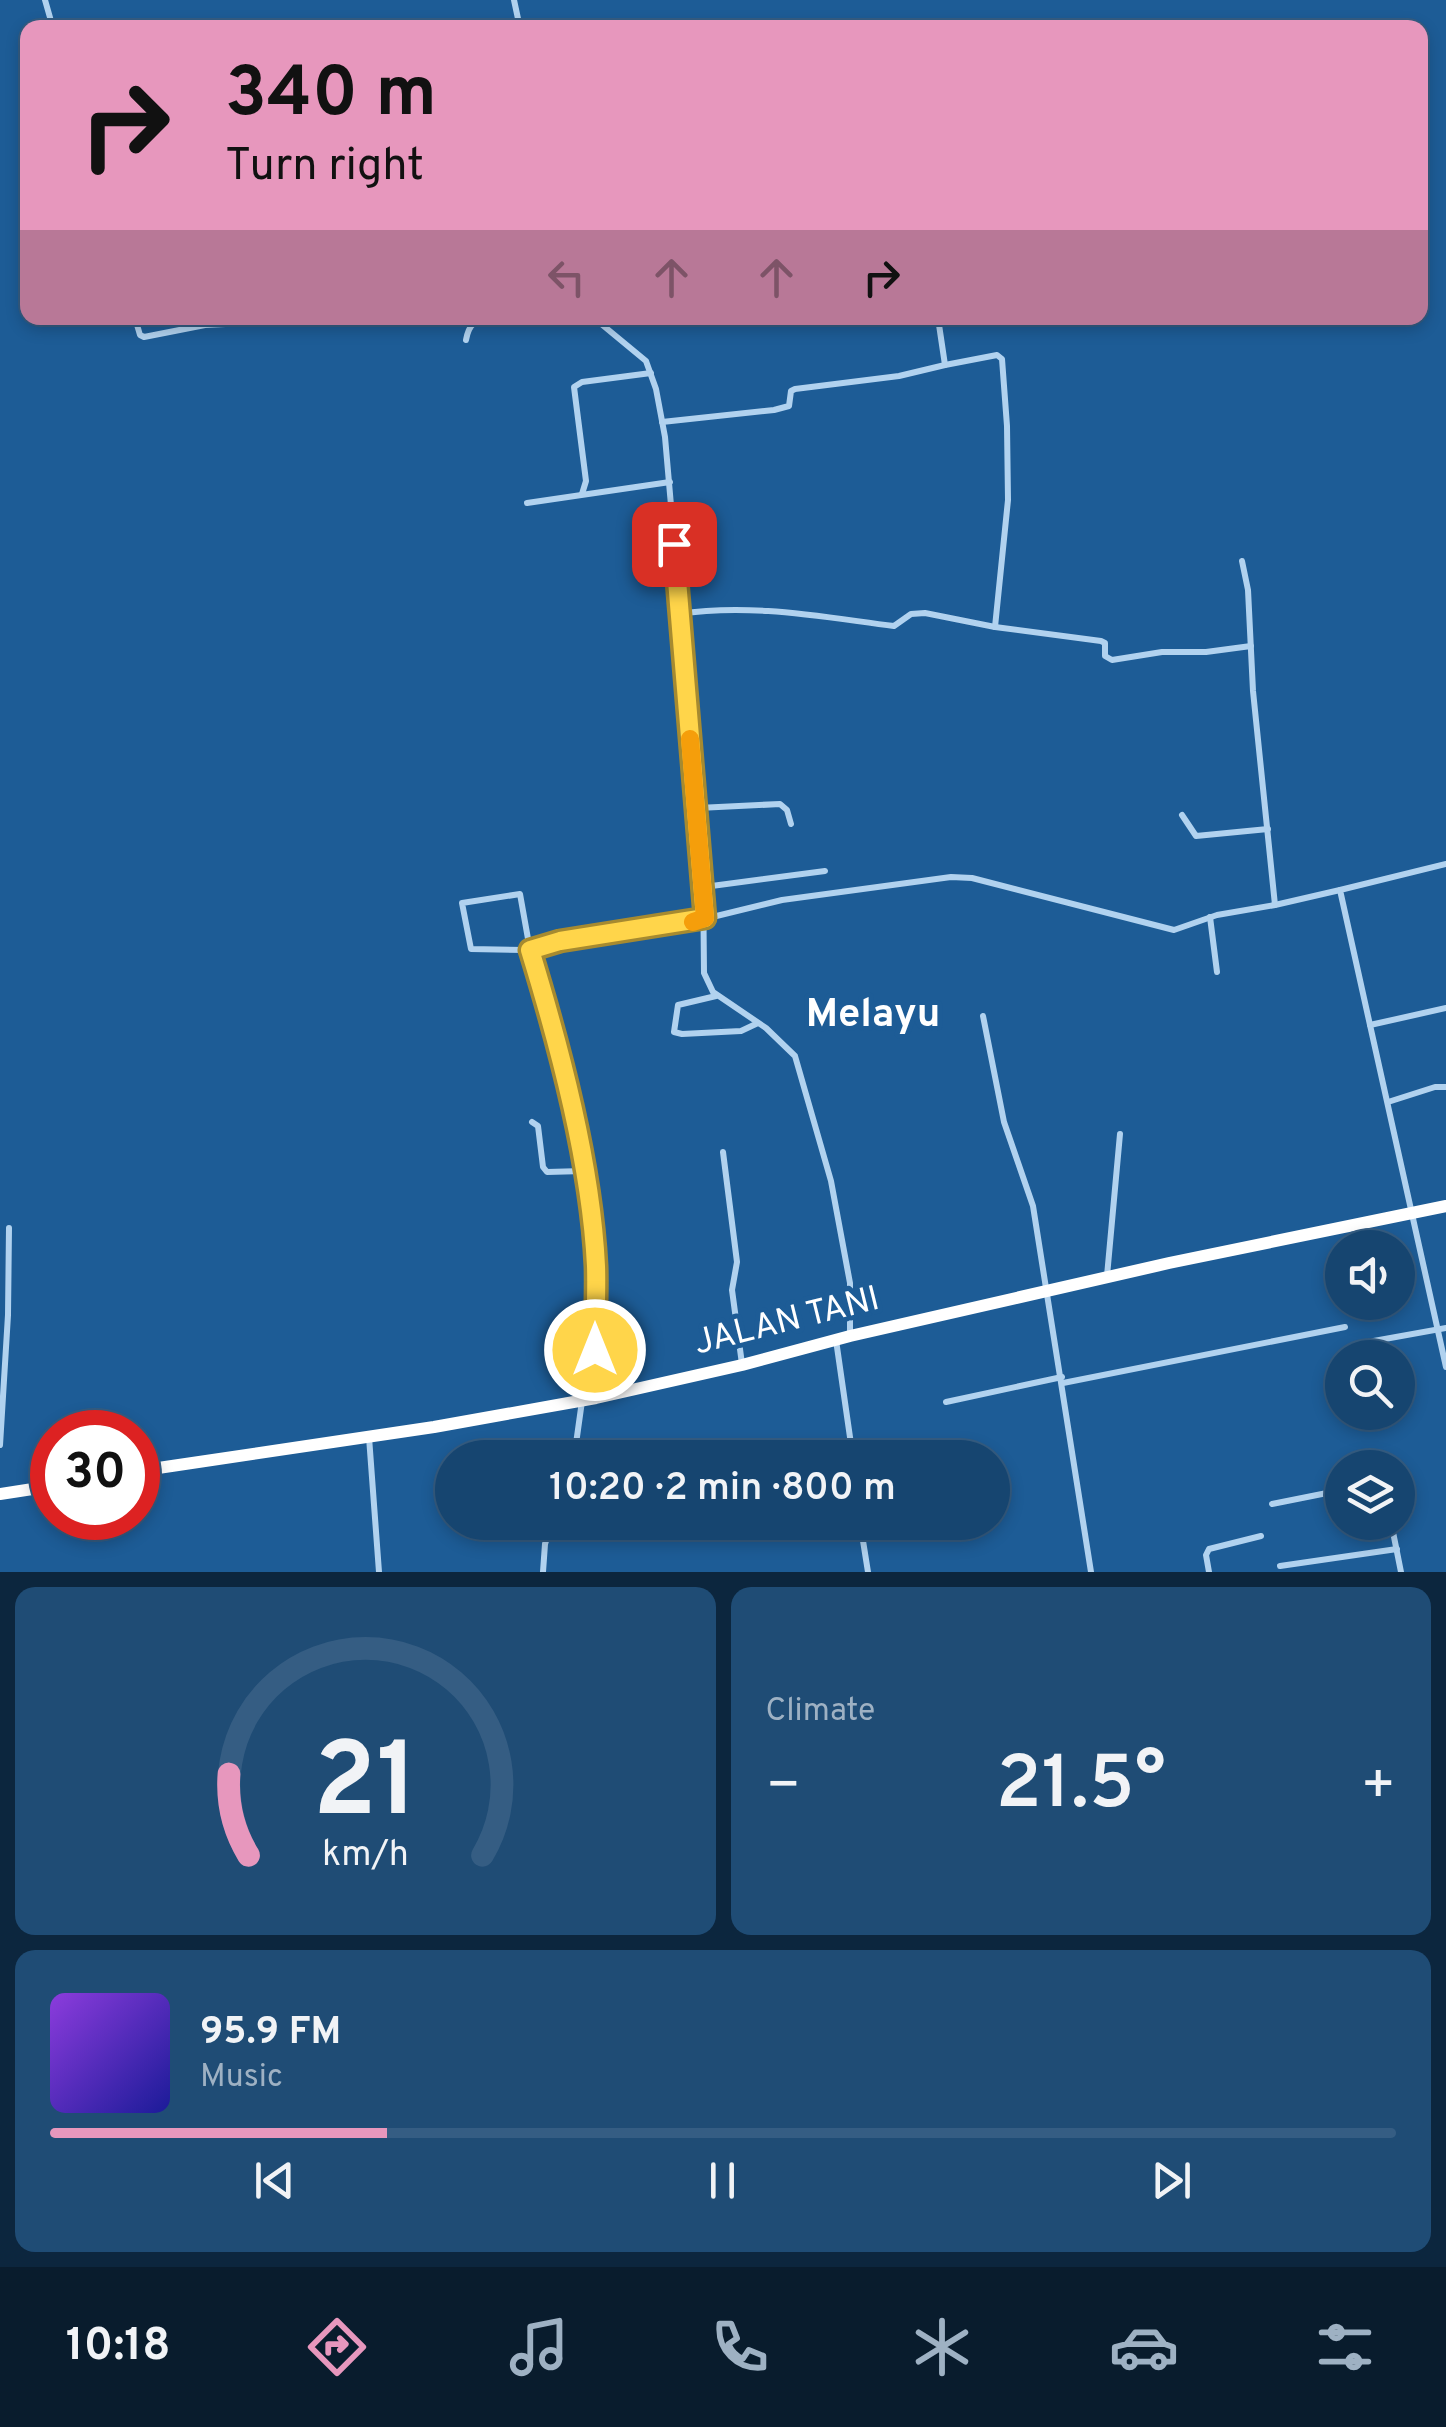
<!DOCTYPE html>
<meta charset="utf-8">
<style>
body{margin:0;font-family:Overpass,sans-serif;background:#1f4c75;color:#f1f3f6;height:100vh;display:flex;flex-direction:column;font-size:38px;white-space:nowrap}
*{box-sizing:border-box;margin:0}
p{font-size:32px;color:#9eb1c3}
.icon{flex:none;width:55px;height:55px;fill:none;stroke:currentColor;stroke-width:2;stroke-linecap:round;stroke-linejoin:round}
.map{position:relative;height:1572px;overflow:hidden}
.side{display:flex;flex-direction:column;gap:15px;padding:15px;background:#0c263e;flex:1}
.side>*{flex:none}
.top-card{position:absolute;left:20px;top:20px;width:1408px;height:305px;border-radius:20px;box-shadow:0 5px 15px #0003,0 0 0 2px #355d83;background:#e797bd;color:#111;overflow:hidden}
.controls{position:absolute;left:1325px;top:1230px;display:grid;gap:20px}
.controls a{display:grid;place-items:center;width:90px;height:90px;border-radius:50%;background:#164570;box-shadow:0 5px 15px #0003,0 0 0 2px #355d83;font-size:50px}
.speed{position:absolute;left:30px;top:1410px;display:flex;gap:20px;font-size:50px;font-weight:700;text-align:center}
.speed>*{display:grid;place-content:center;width:130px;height:130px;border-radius:50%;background:#164570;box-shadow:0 5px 15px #0003,0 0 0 2px #355d83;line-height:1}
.speed .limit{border:15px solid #d22;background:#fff;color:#111}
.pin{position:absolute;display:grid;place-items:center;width:85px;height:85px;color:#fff;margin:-42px;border-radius:20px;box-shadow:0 5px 15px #0006}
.me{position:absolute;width:110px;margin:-55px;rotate:0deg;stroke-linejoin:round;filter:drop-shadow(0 0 8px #0008)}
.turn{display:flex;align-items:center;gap:35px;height:210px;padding:0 40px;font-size:45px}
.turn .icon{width:130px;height:130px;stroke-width:2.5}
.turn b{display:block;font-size:70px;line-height:85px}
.lanes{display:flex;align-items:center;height:95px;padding:0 40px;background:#0003;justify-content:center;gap:50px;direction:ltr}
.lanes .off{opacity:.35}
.big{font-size:75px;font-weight:600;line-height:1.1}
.side .tile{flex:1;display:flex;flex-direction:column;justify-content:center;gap:15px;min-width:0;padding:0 35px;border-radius:20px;background:#1f4c75}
.side .dial{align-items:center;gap:0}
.dial svg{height:260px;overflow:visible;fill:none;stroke:#355d83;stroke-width:7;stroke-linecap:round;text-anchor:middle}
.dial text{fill:#f1f3f6;stroke:none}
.song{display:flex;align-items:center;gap:30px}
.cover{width:120px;height:120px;border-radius:15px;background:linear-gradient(135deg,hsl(270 70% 55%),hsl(240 70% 35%))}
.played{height:10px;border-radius:5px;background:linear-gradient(90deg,#e797bd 25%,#355d83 25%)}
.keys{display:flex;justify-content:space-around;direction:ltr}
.heat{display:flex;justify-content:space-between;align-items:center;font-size:55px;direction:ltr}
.side .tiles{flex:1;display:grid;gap:15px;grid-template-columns:1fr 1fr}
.tile:last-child{grid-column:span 2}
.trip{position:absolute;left:435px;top:1440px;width:575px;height:100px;border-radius:50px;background:#164570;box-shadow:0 5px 15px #0003,0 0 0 2px #355d83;font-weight:600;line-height:100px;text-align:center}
.menu{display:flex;height:160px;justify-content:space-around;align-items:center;background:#091c2d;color:#9eb1c3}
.menu .icon{width:70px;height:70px}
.menu .selected{color:#e797bd}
.menu b{font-size:45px;color:#f1f3f6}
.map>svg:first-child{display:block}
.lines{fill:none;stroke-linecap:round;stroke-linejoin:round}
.street{stroke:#b1d2ef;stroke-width:6}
.highway{stroke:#fff;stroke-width:12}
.route-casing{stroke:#a68a30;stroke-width:25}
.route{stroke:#ffd54a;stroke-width:18}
.slow{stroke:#f59e0b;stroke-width:18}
.labels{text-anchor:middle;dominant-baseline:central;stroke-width:10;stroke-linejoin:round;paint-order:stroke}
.street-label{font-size:35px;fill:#fff;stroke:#1d5c96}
.quarter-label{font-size:40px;font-weight:bold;fill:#fff;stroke:#1d5c96}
</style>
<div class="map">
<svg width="1446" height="1572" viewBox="0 0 1446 1572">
<rect width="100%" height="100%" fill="#1d5c96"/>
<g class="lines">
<g class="street">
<path d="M45,0l8,28"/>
<path d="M514,0l6,28"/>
<path d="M135,318l5,17 4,2 61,-12 136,-7"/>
<path d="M594,318l52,43 10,28 9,48 38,433 1,103 9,19 53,36 29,28 36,125 19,102v51"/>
<path d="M466,340c3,-17 9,-19 24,-22"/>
<path d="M945,365l52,-10 5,4 5,67 1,74 -13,127"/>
<path d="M662,422l112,-12 15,-4 2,-15 4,-2 104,-13 46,-11 -7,-47"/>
<path d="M582,494l4,-13 -12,-94 8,-5 69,-9"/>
<path d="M527,503l143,-21"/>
<path d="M679,614c72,-11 143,3 215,12l17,-12 14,-1 70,14 106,14 4,2v13l7,4 50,-8h44l45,-6"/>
<path d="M698,808l82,-4 7,6 4,14"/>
<path d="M1182,815l14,21 72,-7"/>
<path d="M1446,864l-106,26 106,477"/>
<path d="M704,887l121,-16"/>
<path d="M1275,905l65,-15"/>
<path d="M1210,917l7,55"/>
<path d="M716,996l-38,9 -4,27 8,2 59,-3 17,-8"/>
<path d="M983,1016l21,106 29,84 58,366"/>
<path d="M1370,1025l76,-17"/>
<path d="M1388,1102l47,-15h11"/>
<path d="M532,1122l6,4 5,41 4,5 36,-1"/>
<path d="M723,1152l14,110 -5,28 10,74"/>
<path d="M1107,1276l13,-142"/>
<path d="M836,1340l17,118"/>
<path d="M1357,1344l89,-16"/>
<path d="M1063,1383l282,-56"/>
<path d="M596,1396v-132l-6,-51 -25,-139 -35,-124 -10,-56 -58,9 9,46 53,1 36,-9 136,-20 86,-21 169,-23 21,1 202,52 43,-15 58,-10 -22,-214 -5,-101 -6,-29"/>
<path d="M946,1402l116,-25"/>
<path d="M369,1437l10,135"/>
<path d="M0,1445l8,-130 1,-87"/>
<path d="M574,1458l8,-57"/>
<path d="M1272,1504l70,-14"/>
<path d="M860,1522l8,50"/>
<path d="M1391,1522l10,50"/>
<path d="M1280,1566l117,-17"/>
<path d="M543,1572l2,-28 7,-22"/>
<path d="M1209,1572l-3,-17 3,-6 52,-13"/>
</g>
<g class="highway">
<path d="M138,1471l296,-44 162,-29 146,-33 108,-29 319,-73 277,-57"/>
<path d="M0,1494l52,-8"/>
</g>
</g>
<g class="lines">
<defs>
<path id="route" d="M595,1350c0,-28 2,-56 1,-84 -5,-102 -36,-218 -66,-316l30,-9 145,-23 -31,-374"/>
</defs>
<use href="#route" class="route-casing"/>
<use href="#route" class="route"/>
<path class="slow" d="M690,739l15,179 -12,4"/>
</g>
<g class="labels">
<g class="street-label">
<text transform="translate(787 1322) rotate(-14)">JALAN TANI</text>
</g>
<g class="quarter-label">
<text x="873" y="1016">Melayu</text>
</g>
</g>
</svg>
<div class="controls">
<a><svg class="icon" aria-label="sound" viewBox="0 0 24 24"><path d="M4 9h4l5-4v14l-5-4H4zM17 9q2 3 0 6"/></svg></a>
<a><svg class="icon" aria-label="search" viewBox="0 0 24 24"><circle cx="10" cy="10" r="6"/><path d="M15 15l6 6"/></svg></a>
<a><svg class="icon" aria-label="layers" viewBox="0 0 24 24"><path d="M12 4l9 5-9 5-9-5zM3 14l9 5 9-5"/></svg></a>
</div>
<div class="speed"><div class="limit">30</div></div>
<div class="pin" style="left:674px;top:544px;background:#d93025"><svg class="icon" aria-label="arrive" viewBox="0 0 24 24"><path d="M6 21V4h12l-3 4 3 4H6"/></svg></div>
<svg class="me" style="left:595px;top:1350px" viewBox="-20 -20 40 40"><circle r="17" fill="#ffd54a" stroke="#fff" stroke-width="3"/><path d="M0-11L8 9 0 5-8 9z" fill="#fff"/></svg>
<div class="trip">10:20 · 2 min · 800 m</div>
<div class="top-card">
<div class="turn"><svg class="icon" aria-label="right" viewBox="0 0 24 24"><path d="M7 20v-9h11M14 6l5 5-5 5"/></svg><div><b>340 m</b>Turn right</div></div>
<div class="lanes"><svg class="icon off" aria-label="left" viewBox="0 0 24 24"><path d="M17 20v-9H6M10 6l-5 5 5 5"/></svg><svg class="icon off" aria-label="ahead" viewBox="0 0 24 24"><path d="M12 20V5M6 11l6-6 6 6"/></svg><svg class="icon off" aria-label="ahead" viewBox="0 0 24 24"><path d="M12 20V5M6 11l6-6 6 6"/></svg><svg class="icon" aria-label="right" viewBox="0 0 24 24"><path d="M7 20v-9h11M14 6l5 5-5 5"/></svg></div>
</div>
</div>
<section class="side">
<div class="tiles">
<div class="tile dial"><svg viewBox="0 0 100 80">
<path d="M14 69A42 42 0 1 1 86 69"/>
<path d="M14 69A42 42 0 0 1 8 44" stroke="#e797bd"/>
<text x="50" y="56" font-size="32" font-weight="700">21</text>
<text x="50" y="72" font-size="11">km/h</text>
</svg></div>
<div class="tile"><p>Climate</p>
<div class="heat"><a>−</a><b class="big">21.5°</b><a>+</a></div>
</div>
<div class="tile">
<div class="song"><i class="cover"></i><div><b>95.9 FM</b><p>Music</p></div></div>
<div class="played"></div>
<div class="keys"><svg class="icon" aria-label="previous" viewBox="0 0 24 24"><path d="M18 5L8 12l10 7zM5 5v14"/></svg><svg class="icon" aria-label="pause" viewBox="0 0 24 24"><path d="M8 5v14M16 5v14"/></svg><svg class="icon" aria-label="next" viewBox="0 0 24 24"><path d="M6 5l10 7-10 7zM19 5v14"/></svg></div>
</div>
</div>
</section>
<nav class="menu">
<b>10:18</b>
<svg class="icon selected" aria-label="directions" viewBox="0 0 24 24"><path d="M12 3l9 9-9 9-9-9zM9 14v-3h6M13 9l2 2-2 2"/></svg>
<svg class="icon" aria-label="music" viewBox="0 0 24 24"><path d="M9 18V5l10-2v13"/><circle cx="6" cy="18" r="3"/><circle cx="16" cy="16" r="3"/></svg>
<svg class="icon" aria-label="phone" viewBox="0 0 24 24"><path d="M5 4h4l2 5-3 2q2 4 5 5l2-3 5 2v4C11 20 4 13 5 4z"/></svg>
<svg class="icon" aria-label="climate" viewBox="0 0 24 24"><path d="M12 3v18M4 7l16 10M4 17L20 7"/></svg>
<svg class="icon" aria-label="car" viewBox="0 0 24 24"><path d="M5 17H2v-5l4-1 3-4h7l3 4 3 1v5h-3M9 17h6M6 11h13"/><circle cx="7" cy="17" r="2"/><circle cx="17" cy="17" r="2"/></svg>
<svg class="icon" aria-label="filters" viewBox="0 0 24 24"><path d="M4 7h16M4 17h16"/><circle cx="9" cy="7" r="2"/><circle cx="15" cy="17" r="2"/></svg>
</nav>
